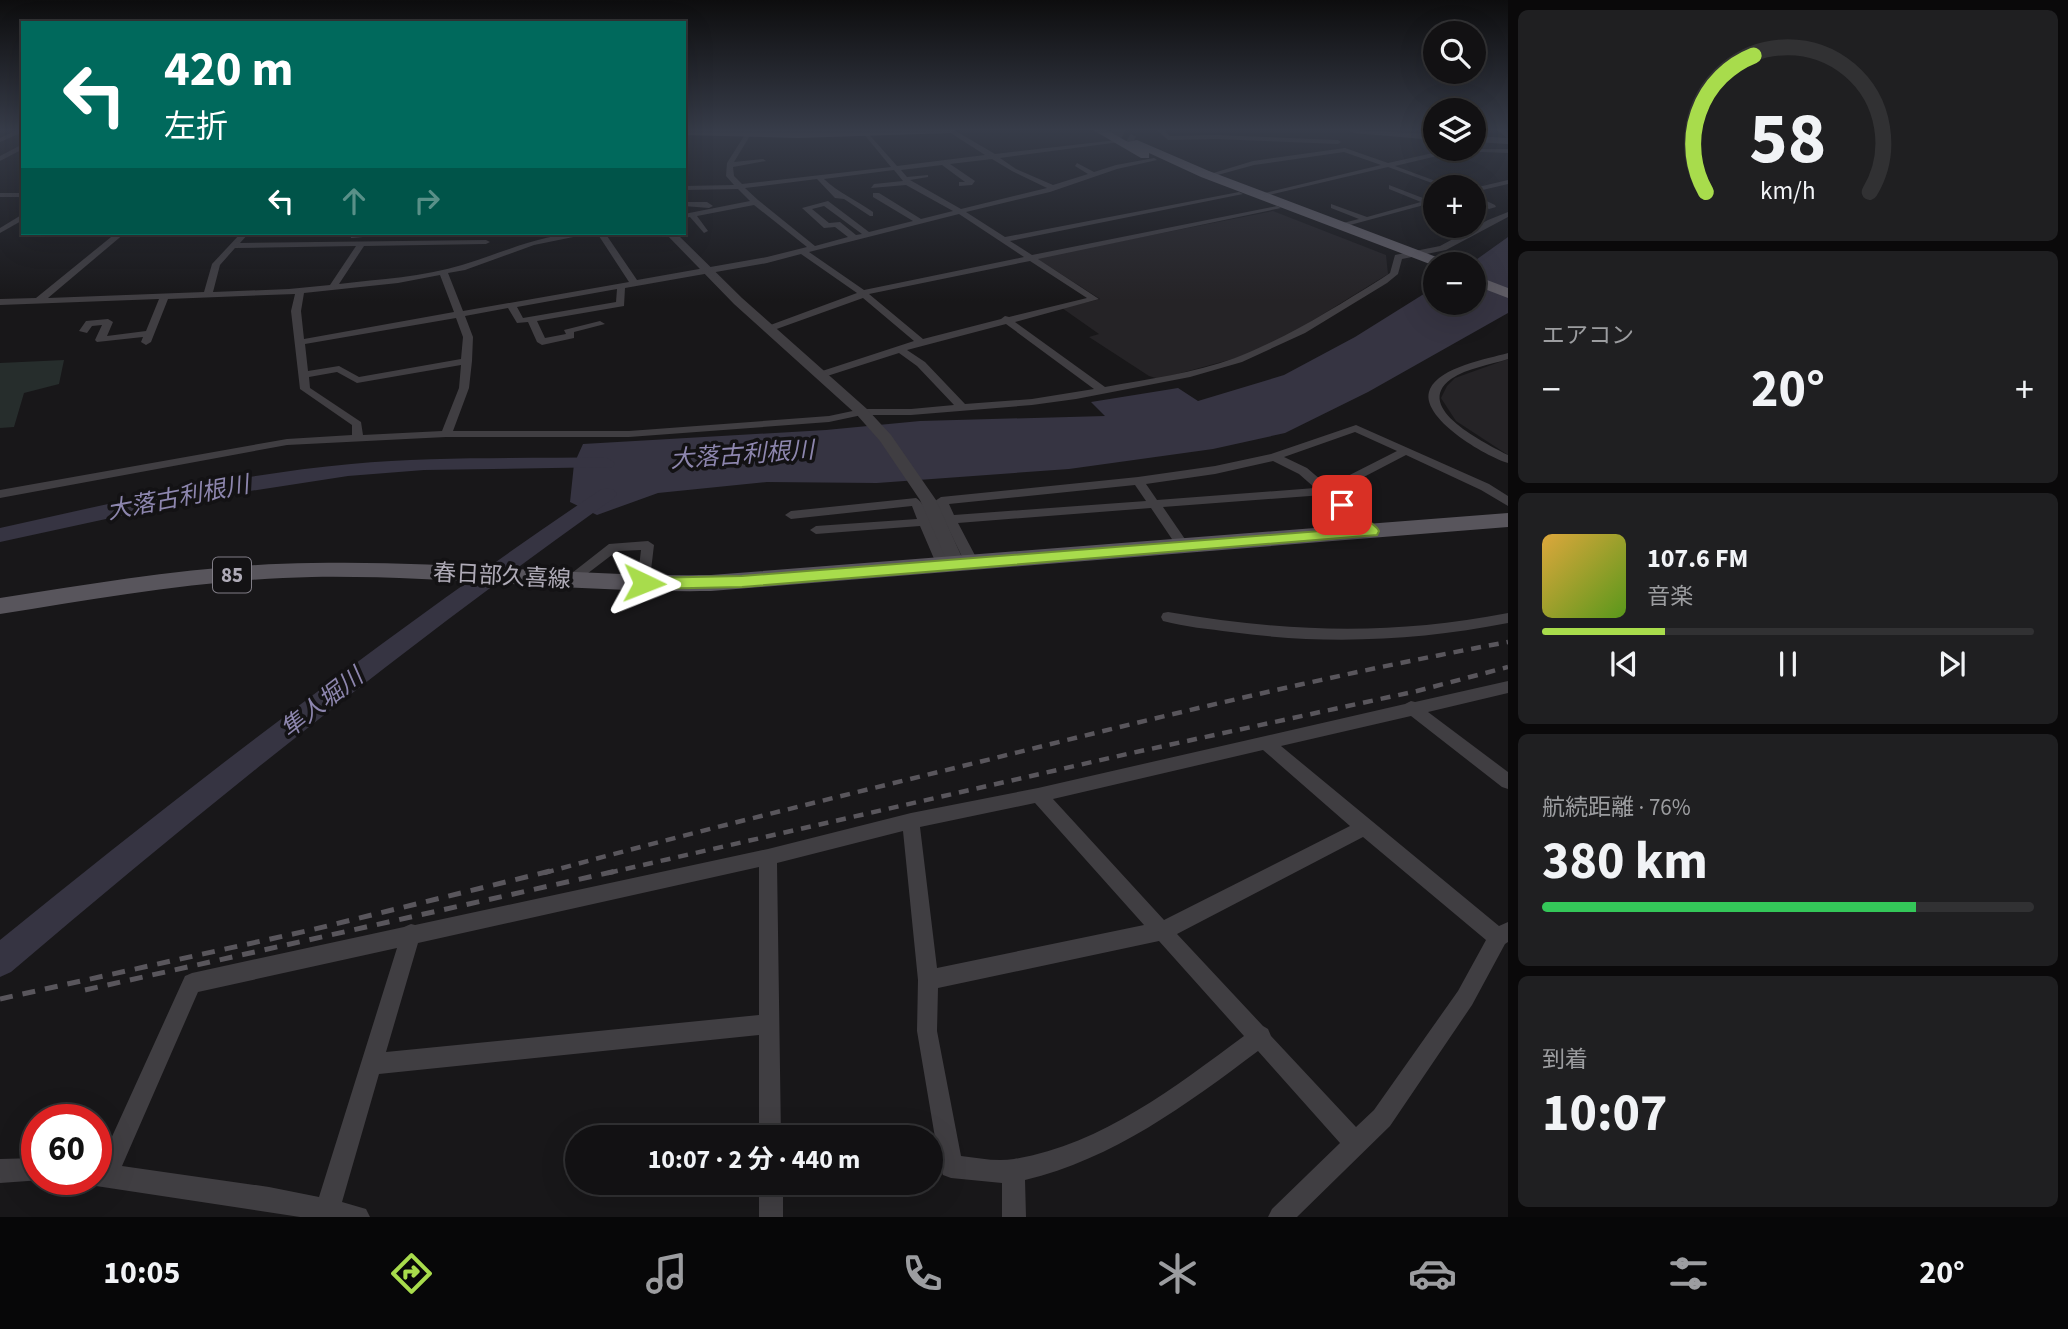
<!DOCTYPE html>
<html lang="ja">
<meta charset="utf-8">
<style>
body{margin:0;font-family:"Source Sans 3","Noto Sans JP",sans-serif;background:#1f1f21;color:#f1f3f6;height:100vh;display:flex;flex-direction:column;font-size:26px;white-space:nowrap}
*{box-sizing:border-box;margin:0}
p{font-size:23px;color:#9c9da0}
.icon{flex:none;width:38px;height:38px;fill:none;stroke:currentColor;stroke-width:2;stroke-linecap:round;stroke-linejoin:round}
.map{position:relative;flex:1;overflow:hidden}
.sheet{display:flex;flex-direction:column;gap:10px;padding:10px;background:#0a090a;width:560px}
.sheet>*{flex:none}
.hud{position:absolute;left:21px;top:21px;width:665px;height:214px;border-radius:0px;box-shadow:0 7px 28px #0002,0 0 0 2px #313133;background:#00695c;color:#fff;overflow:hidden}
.tools{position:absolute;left:1423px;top:21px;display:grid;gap:14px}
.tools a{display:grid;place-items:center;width:63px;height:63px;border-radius:50%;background:#121113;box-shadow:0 7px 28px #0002,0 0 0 2px #313133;font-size:35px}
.speed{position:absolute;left:21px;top:1104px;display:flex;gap:14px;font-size:35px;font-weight:700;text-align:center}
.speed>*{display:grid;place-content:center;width:91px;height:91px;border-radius:50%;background:#121113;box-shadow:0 7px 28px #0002,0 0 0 2px #313133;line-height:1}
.speed .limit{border:10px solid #d22;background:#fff;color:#111}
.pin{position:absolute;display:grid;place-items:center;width:60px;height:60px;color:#fff;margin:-30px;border-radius:14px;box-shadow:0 4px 10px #0006}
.me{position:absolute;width:77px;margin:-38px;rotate:92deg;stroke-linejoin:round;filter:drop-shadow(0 0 5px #0008)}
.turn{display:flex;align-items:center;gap:24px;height:147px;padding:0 28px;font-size:32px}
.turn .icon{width:91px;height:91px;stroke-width:2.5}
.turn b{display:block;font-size:49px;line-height:60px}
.lanes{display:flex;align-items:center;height:66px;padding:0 28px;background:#0003;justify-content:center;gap:35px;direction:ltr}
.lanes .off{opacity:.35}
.big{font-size:52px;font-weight:700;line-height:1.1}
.sheet .widget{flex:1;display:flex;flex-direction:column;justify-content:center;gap:10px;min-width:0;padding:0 24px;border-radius:10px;background:#1f1f21}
.sheet .dial{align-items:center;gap:0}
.dial svg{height:182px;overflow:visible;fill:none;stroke:#313133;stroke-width:7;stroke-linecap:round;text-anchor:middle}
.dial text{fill:#f1f3f6;stroke:none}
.song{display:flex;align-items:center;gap:21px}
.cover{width:84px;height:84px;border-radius:10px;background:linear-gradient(135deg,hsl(40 70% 55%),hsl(90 70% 35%))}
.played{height:7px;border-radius:4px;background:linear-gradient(90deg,#a8dc4c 25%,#313133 25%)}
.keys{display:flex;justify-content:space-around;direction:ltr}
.heat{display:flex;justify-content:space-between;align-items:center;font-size:38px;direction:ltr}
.charge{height:10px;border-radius:5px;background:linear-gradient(90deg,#34c759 76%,#313133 0)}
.trip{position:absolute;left:565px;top:1125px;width:378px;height:70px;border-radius:35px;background:#121113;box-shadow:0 7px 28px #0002,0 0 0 2px #313133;font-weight:700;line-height:70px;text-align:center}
.tabs{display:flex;height:112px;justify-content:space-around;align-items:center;background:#070708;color:#9c9da0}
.tabs .icon{width:49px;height:49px}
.tabs .selected{color:#a8dc4c}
.tabs b{font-size:32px;color:#f1f3f6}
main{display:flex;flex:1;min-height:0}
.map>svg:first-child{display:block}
.built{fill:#252326}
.green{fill:#262d2c}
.water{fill:#363442}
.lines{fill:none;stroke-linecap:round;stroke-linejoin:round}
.river{fill:#363442;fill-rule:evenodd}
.trunk-tunnel{stroke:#363539;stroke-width:12;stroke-dasharray:12 6;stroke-linecap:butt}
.minor{fill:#403e42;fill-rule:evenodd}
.tertiary{fill:#403e42;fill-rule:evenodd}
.secondary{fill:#4a474d;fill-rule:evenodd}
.primary{fill:#58555c;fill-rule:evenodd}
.trunk{fill:#605d65;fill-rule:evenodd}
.rail-far1{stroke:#59565c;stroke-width:4.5;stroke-dasharray:10 8;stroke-linecap:butt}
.rail{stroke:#59565c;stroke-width:5;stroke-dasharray:13 10;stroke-linecap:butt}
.wall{fill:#464448}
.route{fill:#a8dc4c;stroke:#6d8f31;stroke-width:2}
.labels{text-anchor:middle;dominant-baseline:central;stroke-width:7;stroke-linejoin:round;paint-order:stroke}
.shield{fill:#131214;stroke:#807d86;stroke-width:2}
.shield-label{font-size:21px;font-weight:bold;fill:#afabb7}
.street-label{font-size:23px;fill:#afabb7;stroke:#131214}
.water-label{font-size:24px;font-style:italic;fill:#8d86ae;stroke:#131214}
</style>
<main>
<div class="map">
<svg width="1508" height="1217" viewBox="0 0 1508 1217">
<rect width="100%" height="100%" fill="#181719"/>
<g class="built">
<path d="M1273,211l113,44 2,19 -102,63 -46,20 -81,22 -10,-3 -60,-39 10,-3 -37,-26 38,-9 -64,-41z"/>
<path d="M1508,359v96l-52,-34 -15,-23 6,-12 8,-8z"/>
</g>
<path class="green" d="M64,360l-5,24 -35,9 -10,34 -14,1v-65z"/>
<path class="water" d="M1508,237v76l-140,79 -83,41 -72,16 -144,20 -192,14 -110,-1 -109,11 -61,22 -27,-13 4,-38 9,-20 243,-14 94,-9 185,-5 -14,-14 87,-14 20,13 86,-26 71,-38 80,-50v16h39v-39h-35l10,-3 24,1z"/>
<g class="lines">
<g class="river">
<path d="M606,457l9,6 -2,4 -189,3 -76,6 -150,23 -198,43v-14c116,-26 232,-53 351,-64 85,-8 170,-5 255,-7z"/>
<path d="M607,488l7,2 3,4 -3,4c-209,148 -408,308 -603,474l-11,5v-37c194,-158 393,-310 600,-450z"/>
</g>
<path class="trunk-tunnel" d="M1112,130l21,12"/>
<g class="minor">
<path d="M17,130h6v2l-23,10v-4z"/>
<path d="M946,130h8l41,24 122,-14 3,2 -120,16 16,11 37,16 35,-11 -13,-8 2,-3 17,9 22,-7 38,-7 3,2 -40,9 -67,23 -84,20 39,25 234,-45 4,2 -233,47 22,14 245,-49 4,2 -243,51 61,40 -84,23 90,65c43,-8 89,-14 130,-29 52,-20 99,-50 146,-79l9,-6 5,-18 45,-9 48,-26 20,-8v5l-62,33 -44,9 -4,15 -11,9 -82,50 -63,29 -52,15 -114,22 -44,6 -121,10h-49l-33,7 -200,15h-183l-159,8 -287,53v-8l287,-51 65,-4v-10l-52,-36 -9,-78 4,-17 -127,5 -17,43 -5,3 -5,-3 2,-5 -46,5 -2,-2 7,-15 -10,1 -5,7 -8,-2 7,-10 22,-2 5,3 -6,14 39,-5 13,-32 -159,6v-6l36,-1 80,-65h9l-77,65 156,-6 8,-28 29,-31h8l-9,10 246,-3 4,2 -4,2 -122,2 -25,38c41,-5 84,-7 123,-19 43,-13 85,-34 131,-32l-59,12 -69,25 -17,3 15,38 166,-29 -32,-49h8l32,47 130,-23 40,-10 -53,-42 -57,11 11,15 -4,2 -14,-16 -6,1v-4l66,-13 -12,-12 -54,1v-4l50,-1 -8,-9 1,-13 19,-30 5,1 -17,28 29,-3 3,2 -33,6 1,9 8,8 149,-17 -28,-34 3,-2 31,35 88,-11zM992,159l20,12 35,17 -86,21 -51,-29 18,-3v-2l-21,2 -6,-7 41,-5 23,17h-6v4l13,-1 3,-4 -25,-17zM894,170l9,11 -29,3 -3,4 35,-3 47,26 -32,8 -42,-26h-6v4l40,24 -44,11 -41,-31 -26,7 22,20 11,-1 13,10 -33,9 -57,-46 -13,-12 72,-9 18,19 9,1 26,17h3v-4c-17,-12 -34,-19 -49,-33zM824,206l38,28 -6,1 -16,-13 -11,1 -17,-14zM959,214l65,43 -160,33 -55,-38zM356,246l-26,39 -41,4 -76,3 7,-27 15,-17zM801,254l56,39 -92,34v4h6l92,-33 51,43 -98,32v4h8l75,-24 18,13 37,39 -43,4h-49l-33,7 -200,15h-176l16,-43 3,-27 1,-24 -8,-21 43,-8 9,15 11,-1 9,20 5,3 32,-7v-6l31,-8 -5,-3 -36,9 2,4 -21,4 -8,-17 87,-15 1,-18 142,-25zM1030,261l57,37 -78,19 -4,-1 -4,3 -78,20 -54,-45zM440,275l14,37 -150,27 -3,-28 3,-18 94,-10zM617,289l-1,13 -93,16 -6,-11zM456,318l7,19 -2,22 -102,18 -20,-11 -31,5 -3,-27zM1006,324l88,65 -62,10 -67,5 -40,-42 -18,-12zM461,365l-2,23 -17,43 -79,4 -2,-13 -51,-34 -1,-11 28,-5 20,11z"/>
<path d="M1157,130h7l6,6 46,-1 122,5 3,2 -3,2 -122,-5 -48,1z"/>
<path d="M1498,130h7l3,3v6z"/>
<path d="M23,144v5l-23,12v-5z"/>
<path d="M1345,148l43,15 63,-14h57v4l-50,-2 -63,15 57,21h-9l-55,-20 -123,29 -4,-2 120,-29 -37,-13 -90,13 -40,11 -4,-2 43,-13z"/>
<path d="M1508,180v4l-34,8v-4z"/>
<path d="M1389,185l39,15 7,-2v4l-96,26v-4l20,-5 -28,-11v-4l36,13 54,-15 -32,-13z"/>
<rect x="0" y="193" width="23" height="4"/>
<path d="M1474,195l21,10 1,2 -7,2 -15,-9z"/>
<path d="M684,202h23l6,4 -4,2 -25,-2z"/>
<path d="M23,214v6l-23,13v-5z"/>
<path d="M1508,353v6c-18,6 -41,9 -57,20 -40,29 36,65 57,76v8c-21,-6 -91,-46 -78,-74 10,-22 57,-30 78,-36z"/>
<path d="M1356,425l133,59 19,12v10l-27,-16 -75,-35 -71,37 42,37 1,3 -6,4 -5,-1 -44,-40 -160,12 26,38 -6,4 -5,-1 -27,-40 -193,15 21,40 -7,5 -7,-5 -30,-62 6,-4 197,-20 77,-11 56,-12zM1355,432l42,19 -69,35 -21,-18 -23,-11zM1273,461l26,13 16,14 -158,12 -11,-16 69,-10zM1135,485l11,16 -192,14 -5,-11z"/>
<path d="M916,498c12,6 27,53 34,67l-2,3h-10l-18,-42 -104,8 -6,-4 6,-4 101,-7 -5,-13 -121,13 -6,-4 6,-4z"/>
<path d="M648,541l6,4 -5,42h-10l-2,-3 4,-34 -24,1 -42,32 -5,2 -7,-5 46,-36z"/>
<path d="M1168,612c119,20 221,24 340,1v10c-92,18 -183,22 -277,9 -22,-3 -46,-5 -68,-11l-2,-4 2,-4z"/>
<path d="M1508,681v12l-80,19 80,60v17l-6,-2 -91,-71 -130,30 218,180 9,-4v20l-3,2 -33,61 -82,121 -93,91h-29l4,-8 68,-66 -82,-92c-72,54 -145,108 -233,129l1,37h-24v-34l-51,-5 -8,-3 -3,-8 -23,-136 1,-51 -15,-149 -126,32 4,275h-22v-103l-380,39 -37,128 24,7 4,8h-70l-204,-31 -9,-6h9v-18l4,1 85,-187 7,-3 212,-46 7,-3 4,1 353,-76 143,-36 127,-25 367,-84 6,-3 4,1zM1263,750l87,76 -186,94 -111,-121zM1035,803l109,122 -207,43 -17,-141zM1363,837l123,103 -28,51 -84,119 -18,17 -85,-91 -3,-7 -5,-3 -86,-92zM759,867v148l-373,37 32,-109zM1159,941l85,95c-69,51 -143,109 -230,123 -17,3 -36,-1 -53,-3l-24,-125 1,-43zM397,948l-78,249 -50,-10 -147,-21 76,-174z"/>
<path d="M37,1158v22h5l-42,3v-24z"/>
<rect x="759" y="1183" width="24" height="34"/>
</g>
<path class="tertiary" d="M665,233h11l66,65 125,111 24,26 45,65 29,64 -3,4h-12l-30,-68 -40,-59 -23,-26 -123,-111z"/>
<g class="secondary">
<path d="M1349,130l86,4v6l-81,-7z"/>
<path d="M1474,136l34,2v6l-34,-2z"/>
</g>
<path class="primary" d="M1508,513v14l-797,64c-133,2 -266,-16 -399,-14 -105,2 -209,21 -312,37v-16c103,-16 207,-34 312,-35 133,-3 266,14 399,12z"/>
<g class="trunk">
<path d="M684,130h272l-5,3 -153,5 -114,-3z"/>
<path d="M1093,130h14l21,12 9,-2 72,31 238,90 2,3h-14v2l-234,-89 -52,-24v5h-8z"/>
<path d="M1474,275l34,13v10l-34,-13z"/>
</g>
<g class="rail-far1">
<path d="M544,873c148,-41 298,-77 447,-114 171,-43 343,-85 517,-117"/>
<path d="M608,873l519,-119 290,-63 91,-24"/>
</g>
<g class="rail">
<path d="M85,990l531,-119"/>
<path d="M0,999l311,-69 239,-59"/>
</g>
</g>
<path class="wall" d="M350,233h17l-4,4 -12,1z"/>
<linearGradient id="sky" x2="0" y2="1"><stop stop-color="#0d0d0e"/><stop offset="0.43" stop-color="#373c49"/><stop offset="1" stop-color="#373c49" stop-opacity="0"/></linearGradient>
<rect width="1508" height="301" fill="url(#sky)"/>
<path class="route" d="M1342,500l5,2 30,26 2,3 -2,4 -635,52 -98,2 -8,-6 8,-5 98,-2 617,-48 -24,-23z"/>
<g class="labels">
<rect class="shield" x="213" y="557.5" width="38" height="35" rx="5"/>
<g class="shield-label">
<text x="232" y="575">85</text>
</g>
<g class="street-label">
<text transform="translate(502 576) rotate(3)">春日部久喜線</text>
</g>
<g class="water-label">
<text transform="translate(742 455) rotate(-4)">大落古利根川</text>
<text transform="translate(178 498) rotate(-11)">大落古利根川</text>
<text transform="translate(322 703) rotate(-38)">隼人堀川</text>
</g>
</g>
</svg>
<div class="tools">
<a><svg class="icon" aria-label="search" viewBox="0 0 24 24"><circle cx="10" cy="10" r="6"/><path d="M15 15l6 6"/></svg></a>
<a><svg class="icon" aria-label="layers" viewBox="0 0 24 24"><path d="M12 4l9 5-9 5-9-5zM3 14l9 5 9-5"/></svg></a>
<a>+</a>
<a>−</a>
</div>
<div class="speed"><div class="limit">60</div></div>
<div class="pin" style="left:1342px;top:505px;background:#d93025"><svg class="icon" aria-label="arrive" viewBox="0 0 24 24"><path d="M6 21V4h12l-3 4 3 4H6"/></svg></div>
<svg class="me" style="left:644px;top:583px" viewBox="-20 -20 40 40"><path d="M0-17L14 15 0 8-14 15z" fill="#a8dc4c" stroke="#fff" stroke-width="4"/></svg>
<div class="trip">10:07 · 2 分 · 440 m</div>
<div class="hud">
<div class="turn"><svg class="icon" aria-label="left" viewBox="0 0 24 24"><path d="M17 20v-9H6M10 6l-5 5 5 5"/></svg><div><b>420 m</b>左折</div></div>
<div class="lanes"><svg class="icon" aria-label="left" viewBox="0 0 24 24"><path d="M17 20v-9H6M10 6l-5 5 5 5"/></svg><svg class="icon off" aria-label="ahead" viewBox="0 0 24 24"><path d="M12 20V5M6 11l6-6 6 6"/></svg><svg class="icon off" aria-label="right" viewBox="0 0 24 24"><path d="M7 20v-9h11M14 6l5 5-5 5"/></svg></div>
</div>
</div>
<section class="sheet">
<div class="widget dial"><svg viewBox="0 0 100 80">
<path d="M14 69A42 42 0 1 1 86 69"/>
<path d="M14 69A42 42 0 0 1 35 9" stroke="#a8dc4c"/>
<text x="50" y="56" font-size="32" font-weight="700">58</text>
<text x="50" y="72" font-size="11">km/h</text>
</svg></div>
<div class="widget"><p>エアコン</p>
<div class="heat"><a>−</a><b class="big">20°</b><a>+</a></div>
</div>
<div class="widget">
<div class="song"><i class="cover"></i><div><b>107.6 FM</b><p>音楽</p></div></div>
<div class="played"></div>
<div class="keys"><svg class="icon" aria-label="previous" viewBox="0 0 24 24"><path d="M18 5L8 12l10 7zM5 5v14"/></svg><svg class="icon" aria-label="pause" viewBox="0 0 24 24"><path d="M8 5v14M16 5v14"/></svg><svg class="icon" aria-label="next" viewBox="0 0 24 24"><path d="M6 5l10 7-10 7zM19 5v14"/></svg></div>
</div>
<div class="widget"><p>航続距離 · 76%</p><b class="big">380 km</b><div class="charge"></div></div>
<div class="widget"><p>到着</p><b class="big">10:07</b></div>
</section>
</main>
<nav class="tabs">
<b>10:05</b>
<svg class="icon selected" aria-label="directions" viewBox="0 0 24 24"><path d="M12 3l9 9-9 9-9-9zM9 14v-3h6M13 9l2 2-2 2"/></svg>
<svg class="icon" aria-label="music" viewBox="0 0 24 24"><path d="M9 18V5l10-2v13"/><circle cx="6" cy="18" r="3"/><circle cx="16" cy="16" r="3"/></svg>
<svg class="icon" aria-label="phone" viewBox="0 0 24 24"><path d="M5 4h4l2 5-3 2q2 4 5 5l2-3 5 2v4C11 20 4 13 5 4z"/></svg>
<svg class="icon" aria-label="climate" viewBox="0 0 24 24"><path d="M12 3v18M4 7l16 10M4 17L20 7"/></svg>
<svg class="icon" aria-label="car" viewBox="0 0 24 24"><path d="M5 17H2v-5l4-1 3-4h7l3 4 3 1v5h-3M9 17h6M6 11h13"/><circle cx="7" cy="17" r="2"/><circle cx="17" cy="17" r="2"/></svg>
<svg class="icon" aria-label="filters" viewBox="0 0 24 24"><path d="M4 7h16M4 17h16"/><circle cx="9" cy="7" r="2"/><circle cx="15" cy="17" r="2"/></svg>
<b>20°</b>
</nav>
